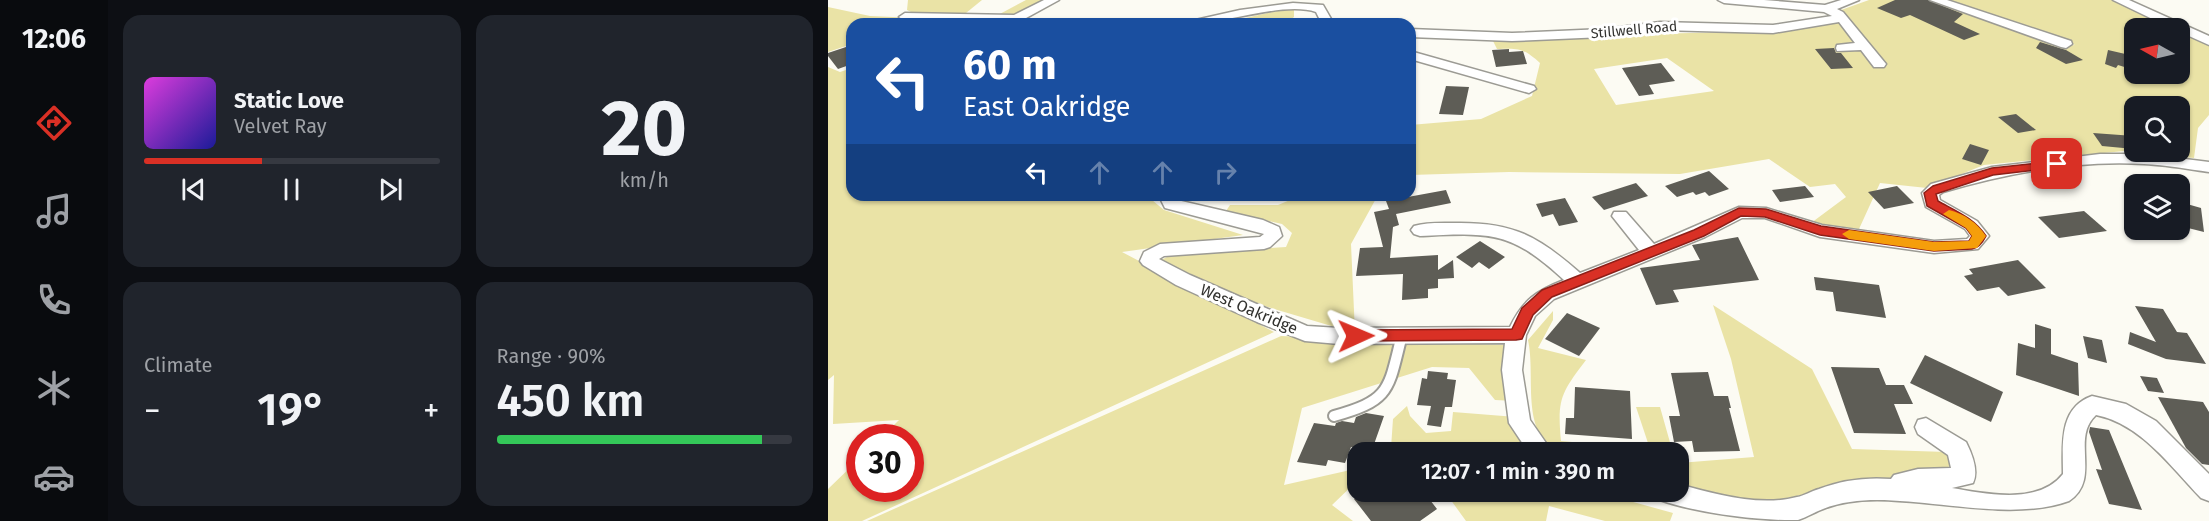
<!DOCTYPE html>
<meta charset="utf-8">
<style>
body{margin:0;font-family:"Fira Sans",sans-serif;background:#20242c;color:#f1f3f6;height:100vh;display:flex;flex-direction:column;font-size:22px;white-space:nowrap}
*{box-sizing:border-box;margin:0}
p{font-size:20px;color:#9ea1a6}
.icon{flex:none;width:33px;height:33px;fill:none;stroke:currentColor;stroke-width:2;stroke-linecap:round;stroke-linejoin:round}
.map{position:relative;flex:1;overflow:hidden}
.details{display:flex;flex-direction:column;gap:15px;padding:15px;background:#0d0f14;width:720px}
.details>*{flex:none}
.guide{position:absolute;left:18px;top:18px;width:570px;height:183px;border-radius:18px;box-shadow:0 2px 4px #0004;background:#1a4fa0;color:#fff;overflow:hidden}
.needle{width:39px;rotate:278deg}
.tools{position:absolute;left:1296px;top:18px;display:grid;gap:12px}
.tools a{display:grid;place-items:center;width:66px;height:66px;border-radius:12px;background:#171b24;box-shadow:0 2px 4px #0004;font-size:30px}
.speed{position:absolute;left:18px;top:424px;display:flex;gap:12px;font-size:30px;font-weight:700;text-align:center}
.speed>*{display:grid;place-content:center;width:78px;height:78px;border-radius:50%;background:#171b24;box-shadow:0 2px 4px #0004;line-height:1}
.speed .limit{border:9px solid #d22;background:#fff;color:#111}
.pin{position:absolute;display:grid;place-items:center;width:51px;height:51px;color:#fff;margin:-26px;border-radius:12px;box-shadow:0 3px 9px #0006}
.me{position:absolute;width:66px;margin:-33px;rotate:89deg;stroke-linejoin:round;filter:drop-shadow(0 0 4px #0008)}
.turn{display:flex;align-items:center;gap:21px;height:126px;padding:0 18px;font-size:27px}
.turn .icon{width:78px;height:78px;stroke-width:2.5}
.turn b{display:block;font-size:42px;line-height:51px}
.lanes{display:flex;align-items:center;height:57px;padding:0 18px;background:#0003;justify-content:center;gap:30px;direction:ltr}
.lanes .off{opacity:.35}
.big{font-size:45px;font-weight:600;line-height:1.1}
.details .widget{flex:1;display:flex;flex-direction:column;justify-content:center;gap:9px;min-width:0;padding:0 21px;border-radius:18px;background:#20242c}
.details .dial{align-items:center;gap:0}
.dial b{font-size:78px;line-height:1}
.song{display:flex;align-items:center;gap:18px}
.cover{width:72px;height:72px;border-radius:9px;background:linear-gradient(135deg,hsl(300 70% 55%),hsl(240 70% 35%))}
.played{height:6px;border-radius:3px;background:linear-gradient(90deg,#d93025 40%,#363941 40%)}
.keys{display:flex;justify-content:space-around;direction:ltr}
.heat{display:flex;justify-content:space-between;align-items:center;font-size:33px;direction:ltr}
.charge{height:9px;border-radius:4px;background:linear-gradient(90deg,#34c759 90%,#363941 0)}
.details .tiles{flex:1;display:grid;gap:15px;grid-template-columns:repeat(2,1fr)}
.trip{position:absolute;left:519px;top:442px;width:342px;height:60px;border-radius:18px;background:#171b24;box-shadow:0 2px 4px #0004;font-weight:600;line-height:60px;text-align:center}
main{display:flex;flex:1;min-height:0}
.dock{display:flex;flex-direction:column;width:108px;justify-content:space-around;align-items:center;background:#090b0e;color:#9ea1a6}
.dock .icon{width:42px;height:42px}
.dock .active{color:#d93025}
.dock b{font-size:27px;color:#f1f3f6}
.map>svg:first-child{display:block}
.green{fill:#eae3a6;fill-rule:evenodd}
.building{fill:#5e5d56}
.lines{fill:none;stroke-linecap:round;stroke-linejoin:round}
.service-casing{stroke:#9c9b94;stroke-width:14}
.minor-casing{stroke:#9c9b94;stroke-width:3}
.service{stroke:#fff;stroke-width:10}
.minor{fill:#fff;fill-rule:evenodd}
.route{fill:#d93025;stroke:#8d1f18;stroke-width:1.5}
.slow{fill:#f59e0b}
.labels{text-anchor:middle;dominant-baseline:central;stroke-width:6;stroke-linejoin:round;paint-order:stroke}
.far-street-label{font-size:14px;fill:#32322f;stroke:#fff}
.street-label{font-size:16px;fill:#32322f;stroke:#fff}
</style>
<main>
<nav class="dock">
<b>12:06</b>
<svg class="icon active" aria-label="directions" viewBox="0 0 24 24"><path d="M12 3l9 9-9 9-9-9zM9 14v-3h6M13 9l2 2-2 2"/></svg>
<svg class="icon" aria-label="music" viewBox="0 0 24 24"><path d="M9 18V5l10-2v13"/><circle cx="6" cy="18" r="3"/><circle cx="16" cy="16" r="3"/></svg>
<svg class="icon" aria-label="phone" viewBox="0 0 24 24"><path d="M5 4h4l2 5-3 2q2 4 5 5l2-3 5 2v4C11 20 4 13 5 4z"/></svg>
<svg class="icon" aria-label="climate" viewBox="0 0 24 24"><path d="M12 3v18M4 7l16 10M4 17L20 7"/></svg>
<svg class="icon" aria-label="car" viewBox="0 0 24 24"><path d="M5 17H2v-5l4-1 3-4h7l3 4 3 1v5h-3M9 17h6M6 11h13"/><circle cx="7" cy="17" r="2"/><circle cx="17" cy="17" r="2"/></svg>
</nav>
<section class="details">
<div class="tiles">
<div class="widget">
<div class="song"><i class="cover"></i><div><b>Static Love</b><p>Velvet Ray</p></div></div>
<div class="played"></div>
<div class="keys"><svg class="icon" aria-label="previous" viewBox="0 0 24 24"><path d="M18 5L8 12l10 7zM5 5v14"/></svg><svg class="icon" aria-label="pause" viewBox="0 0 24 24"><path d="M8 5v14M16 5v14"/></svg><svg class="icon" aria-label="next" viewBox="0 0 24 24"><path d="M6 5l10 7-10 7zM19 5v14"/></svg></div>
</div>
<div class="widget dial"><b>20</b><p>km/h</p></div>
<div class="widget"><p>Climate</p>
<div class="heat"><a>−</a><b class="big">19°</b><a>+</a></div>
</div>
<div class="widget"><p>Range · 90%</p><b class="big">450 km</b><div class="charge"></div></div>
</div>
</section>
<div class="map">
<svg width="1381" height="521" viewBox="0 0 1381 521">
<rect width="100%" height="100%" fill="#fcfbf3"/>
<g class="green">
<path d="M80,0h74l-16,13 30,3 30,-16h23l-50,24h-93l13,-8 -12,-6z"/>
<path d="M1041,0h58l137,46 11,-1 -130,-45h169l62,28h-42v46h46v-44l29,14v71l-11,13 -4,30 -70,-7 -140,14 -57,23 -47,-5 -21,46 -48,-6 35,-26 -11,-13 -25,3 -41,-28 -89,15 -171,-2 -99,3v-50l71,-6 51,-23 8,-33c-17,-15 -21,-15 -43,-14l-4,-8 31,-4 249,-6 73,-13 -5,-8zM839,58l47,33 -98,14 -22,-36zM1306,106h46v46h-46z"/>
<path d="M0,7l42,9 45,2 -14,6h-49v20l-24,8z"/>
<path d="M466,7v10l-9,7h-66z"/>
<path d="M0,67l12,5 12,-4v127h294l18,15 79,25 -121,17 152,80 -412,189h-34v-32l31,-30 1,30h50v-51h-29l18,-18 -66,4 1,-49 -6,5z"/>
<path d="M474,195h76l-27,49 4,89 -124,-37 -72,-35 12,-6 115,-8 6,-14 -10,-9 -56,-13 4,-6h48z"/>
<path d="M885,305l99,64 40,80 95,3 6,12 -11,7 -42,1 -12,15 -68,4 -47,10 -56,-4 -38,-8v-26l75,-6 -23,-98z"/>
<path d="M725,311v9l-15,28 48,12c-25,33 -29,39 -25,81l89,8 -14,-42h24l13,46h-116c-37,-23 -21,-76 -29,-113z"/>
<path d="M453,336l224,9 10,56 -20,-1 -26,-32 -37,-1 -130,41 -18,77 62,-14 11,-6v16l-25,24 21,16h-486z"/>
<path d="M579,406l3,10 16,17 25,-2 2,-19 63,5 18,36h-152l9,-5 2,-29z"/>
<path d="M617,492h152l76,21 -3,8h-65l-56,-15 -3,15h-80z"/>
</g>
<g class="building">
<path d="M1067,0h33l35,14 -9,8 26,12 -16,6 -54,-25 -9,3 -24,-10z"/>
<path d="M1212,42l26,8 17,10 -17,4 -30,-16z"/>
<path d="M24,45v19l-14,5 -10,-13v-3z"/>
<path d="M1006,48l2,5h5l12,15 -22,1 -16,-20z"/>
<path d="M681,49v3l14,-1 4,13 -31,3 -4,-17z"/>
<path d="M1280,50l26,6v14l-16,-5 -2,3 -11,-4z"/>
<path d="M833,63l14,18 -26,4 5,9 -15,2 -17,-28z"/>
<path d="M618,86l23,1 -6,28 -24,-1z"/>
<path d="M1188,114l20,16 -18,3 -20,-16z"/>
<path d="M1265,133l41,3v13l-32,-3z"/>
<path d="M1142,144l19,6 -8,15 -19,-6z"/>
<path d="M881,171l20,18 -20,7 -4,-4 -9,3 -3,-3 -16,5 -12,-11z"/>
<path d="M808,183l12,13 -44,14 -12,-13z"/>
<path d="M977,186l9,11 -34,5 -8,-12z"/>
<path d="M1069,186l17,17 -30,6 -16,-17z"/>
<path d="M618,190l5,13 -55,11 3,11 -6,2 -3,31 48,-3v15l15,-10 1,18 -16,1v9l-10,1v9l-26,2 1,-26 -47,2 4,-28 23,-1 -9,-35 15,-3 -3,-8z"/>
<path d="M737,198l13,24 -19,4 -6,-12 -11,3 -6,-13z"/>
<path d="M1352,202l21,6 3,24 -24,-6z"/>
<path d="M1256,211l23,20 -48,7 -21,-21z"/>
<path d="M910,237l21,43 -86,10 6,12 -23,3 -16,-37 60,-8 -8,-15z"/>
<path d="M652,241l25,16 -16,12 -10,-7 -7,6 -16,-11z"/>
<path d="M1190,260l28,28 -38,8 -9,-9 -22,4 -13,-15 9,-2 -4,-5z"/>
<path d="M986,277l65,8 7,33 -50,-7 -3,-19 -17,-2z"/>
<path d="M1307,306l28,3 14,23 10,1 19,31 -40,-5 -38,-15 2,-12 26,10z"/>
<path d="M739,313l33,15 -21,28 -34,-17z"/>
<path d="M1207,324l16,5v25l27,9 1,33 -63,-21 2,-32 17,5z"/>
<path d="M1255,336l19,4 5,23 -19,-5z"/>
<path d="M1097,355l78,37 -12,30 -81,-39z"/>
<path d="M1003,367l48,1 7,17h18l9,19h-19l12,30 -52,-1z"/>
<path d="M600,371l20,2 -1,6 9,1 -4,27h-7l-4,20 -14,-2 4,-19 -14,-1 5,-27 5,1z"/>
<path d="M880,372l6,24h14l3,12h-2l11,43 -46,1 -2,-11 -18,1 -5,-26h11l-9,-43z"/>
<path d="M1312,376l17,2 7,15 -16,-2z"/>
<path d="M747,387l55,4 2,48 -67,-5 1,-16h8z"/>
<path d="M1330,397l45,5 6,10v53l-7,-1 -16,-16z"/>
<path d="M538,413l18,3 -12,34 -21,-3 -6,16 -17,-3 -2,6 -29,-4 17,-39 21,3 1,-3 6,-2 12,2 2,-6z"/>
<path d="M1262,427l19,3 33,80 -33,-6 -13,-35 6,1 -13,-38z"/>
<path d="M536,492h77l-11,8 7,9 -17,12h-49l-17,-22z"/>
</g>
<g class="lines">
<defs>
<path id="service" d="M506,416c58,-16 54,-27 68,-81"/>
<g id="minor">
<path d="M216,0h15l-44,24 -110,-3 -6,-4 6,-4 109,2z"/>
<path d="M890,0h46l61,5 16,-5h18l-22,9 6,3 43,52 -2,3h-10l-13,-17 -24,1 -1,-3 1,-3 18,-2 -16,-21 -66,11 -113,-3 -56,7 -92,4 -102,-4v-8l102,4 92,-4 56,-7 113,3 59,-9 -8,-4 -100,-9z"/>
<path d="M1102,0h17l124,41 1,3 -6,4 -5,-1z"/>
<path d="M1285,0h16l80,36v9l-29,-13v-4h-9z"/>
<path d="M465,3l30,2 11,19h-12l-6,-12c-32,-11 -91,12 -127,12l2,-3 49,-11z"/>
<path d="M582,51l124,35 2,3 -7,4 -119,-34z"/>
<path d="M1272,154h45l64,8v10c-21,-3 -43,-7 -65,-8 -67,-4 -137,9 -201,28l-4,3 1,5 37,21 12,15 -11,13 -44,4 -114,-16 -55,-19h-23l-37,19 -151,62 -19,17 -9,19 -4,35 8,50 23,33h-24l-20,-30 -7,-53 3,-27 -166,1 -34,-3 -48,-19 -81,-37 -33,-20 -3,-4 4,-9 16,-8 100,-7 4,-3 -99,-26 -5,-10 2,-3h17l-2,5 86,20 16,7 3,9 -12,11 -6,2 -100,7 -5,3 31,16 117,51 32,2 171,-1c13,-27 26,-36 54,-47 -54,-50 -74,-47 -144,-44l-6,-2 -3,-4 3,-4c13,-4 28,-3 41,-3 58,-1 83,13 125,50l59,-23 -27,-34 2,-4h12l28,32 85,-37 27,1 56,17 112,16 33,-2 3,-3 -5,-7 -39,-22 -4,-14 9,-9 61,-17z"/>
<path d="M1264,396l34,8 30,17 53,53v27l-8,-3c-31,-32 -60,-74 -105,-83 -26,24 6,64 -27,86 -54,20 -134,-1 -192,-1 -17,0 -37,2 -54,9 -8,3 -16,8 -25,11 -38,1 -102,-7 -138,-20l-4,-8h22v-8c37,10 81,23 119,13 7,-1 14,-6 22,-8 23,-9 48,-12 72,-10l3,-4 24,-6 33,-1 -3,-13 -30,-21 -3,-7 3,-7 8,-2 40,24c6,12 13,29 7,41l-21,5c34,6 87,17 111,-14 0,-28 -5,-66 29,-78z"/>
</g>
</defs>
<use href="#service" class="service-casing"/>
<use href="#minor" class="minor-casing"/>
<use href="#service" class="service"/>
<use href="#minor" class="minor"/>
</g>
<path class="route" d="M1229,161l4,1v5l-68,8 -57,19 2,7c18,10 36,17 48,35 -3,6 -7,12 -14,13l-38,2 -114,-16 -55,-18 -24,-1 -37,20 -152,61 -19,18 -11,24 -6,1 -160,1 -5,-1 -2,-4 2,-4 5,-2 156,-1 10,-21 20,-18 152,-60 45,-22 27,1 55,17 113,16 35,-1 3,-5 -6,-8 -39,-22 -3,-13 9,-7 59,-18z"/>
<path class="slow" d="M1121,210c16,4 28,13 37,26l-9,12 -43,3 -85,-12 -7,-5 7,-4 85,12 35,-1 3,-5 -6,-8 -23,-14z"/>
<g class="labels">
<g class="far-street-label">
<text transform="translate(806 30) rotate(-5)">Stillwell Road</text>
</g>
<g class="street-label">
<text transform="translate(421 309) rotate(23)">West Oakridge</text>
</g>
</g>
</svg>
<div class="tools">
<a><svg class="needle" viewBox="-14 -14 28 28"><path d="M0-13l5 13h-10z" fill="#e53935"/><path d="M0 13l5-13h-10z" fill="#9ea1a6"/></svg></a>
<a><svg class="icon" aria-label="search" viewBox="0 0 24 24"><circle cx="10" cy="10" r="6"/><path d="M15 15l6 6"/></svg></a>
<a><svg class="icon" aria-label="layers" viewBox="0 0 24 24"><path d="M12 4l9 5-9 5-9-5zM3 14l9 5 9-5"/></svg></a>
</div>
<div class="speed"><div class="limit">30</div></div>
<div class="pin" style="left:1229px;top:164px;background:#d93025"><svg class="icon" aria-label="arrive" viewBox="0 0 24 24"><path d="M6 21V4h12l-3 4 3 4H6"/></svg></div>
<svg class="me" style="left:528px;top:336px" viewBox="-20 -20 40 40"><path d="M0-17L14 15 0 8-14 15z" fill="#d93025" stroke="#fff" stroke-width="4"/></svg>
<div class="trip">12:07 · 1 min · 390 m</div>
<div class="guide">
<div class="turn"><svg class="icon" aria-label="left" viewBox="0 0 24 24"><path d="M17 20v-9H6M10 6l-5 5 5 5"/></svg><div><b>60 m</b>East Oakridge</div></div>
<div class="lanes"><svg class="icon" aria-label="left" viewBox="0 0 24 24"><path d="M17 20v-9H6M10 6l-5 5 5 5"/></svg><svg class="icon off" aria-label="ahead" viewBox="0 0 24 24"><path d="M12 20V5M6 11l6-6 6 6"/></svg><svg class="icon off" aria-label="ahead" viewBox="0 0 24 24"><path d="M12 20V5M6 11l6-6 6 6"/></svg><svg class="icon off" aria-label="right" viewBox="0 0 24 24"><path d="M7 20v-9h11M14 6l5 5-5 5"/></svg></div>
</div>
</div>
</main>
